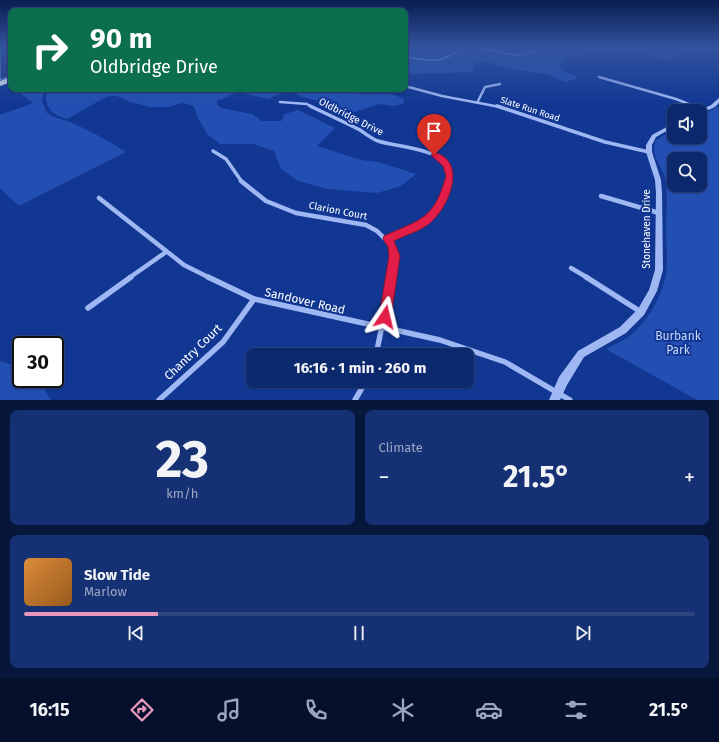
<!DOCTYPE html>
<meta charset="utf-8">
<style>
body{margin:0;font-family:"Fira Sans",sans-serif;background:#163173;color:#f1f3f6;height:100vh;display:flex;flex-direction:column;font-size:15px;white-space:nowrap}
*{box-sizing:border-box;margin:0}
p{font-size:13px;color:#9aa6c2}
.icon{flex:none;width:22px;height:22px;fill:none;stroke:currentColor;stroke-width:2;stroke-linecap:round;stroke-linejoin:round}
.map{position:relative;height:400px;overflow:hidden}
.drawer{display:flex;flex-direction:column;gap:10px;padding:10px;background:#07173c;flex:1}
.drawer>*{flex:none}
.guide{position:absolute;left:8px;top:8px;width:400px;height:84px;border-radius:8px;box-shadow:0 1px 3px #0004,0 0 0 1px #2d4581;background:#0b6e4f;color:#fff;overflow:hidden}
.tools{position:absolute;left:667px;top:104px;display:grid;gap:8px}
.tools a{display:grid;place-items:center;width:40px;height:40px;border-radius:8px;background:#0d296e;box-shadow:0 1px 3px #0004,0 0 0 1px #2d4581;font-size:20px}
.speed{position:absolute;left:12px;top:336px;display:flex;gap:8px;font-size:20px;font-weight:700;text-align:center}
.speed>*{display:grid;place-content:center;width:52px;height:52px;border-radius:50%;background:#0d296e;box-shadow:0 1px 3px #0004,0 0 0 1px #2d4581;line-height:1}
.speed .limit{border:2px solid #111;border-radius:6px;background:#fff;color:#111}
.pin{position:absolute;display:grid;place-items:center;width:34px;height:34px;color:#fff;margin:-41px -17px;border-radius:50% 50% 50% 0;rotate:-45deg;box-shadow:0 0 4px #0007}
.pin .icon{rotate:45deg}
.me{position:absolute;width:44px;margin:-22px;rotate:10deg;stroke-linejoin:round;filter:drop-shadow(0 0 3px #0008)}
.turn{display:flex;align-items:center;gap:14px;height:84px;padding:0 16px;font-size:18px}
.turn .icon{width:52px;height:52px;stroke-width:2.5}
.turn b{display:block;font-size:28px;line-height:34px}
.big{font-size:30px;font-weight:700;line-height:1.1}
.drawer .card{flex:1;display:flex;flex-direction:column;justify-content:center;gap:6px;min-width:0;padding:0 14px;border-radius:8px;background:#163173}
.drawer .dial{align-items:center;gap:0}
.dial b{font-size:52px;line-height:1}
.song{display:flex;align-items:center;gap:12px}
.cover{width:48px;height:48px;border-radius:6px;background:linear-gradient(135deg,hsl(30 70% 55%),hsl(30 70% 35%))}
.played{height:4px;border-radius:2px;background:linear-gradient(90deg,#e797bd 20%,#2d4581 20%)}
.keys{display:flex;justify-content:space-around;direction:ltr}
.heat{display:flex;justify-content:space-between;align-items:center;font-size:22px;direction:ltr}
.drawer .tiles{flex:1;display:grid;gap:10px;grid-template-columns:1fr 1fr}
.card:last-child{grid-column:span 2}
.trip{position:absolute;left:246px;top:348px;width:228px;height:40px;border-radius:8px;background:#0d296e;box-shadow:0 1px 3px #0004,0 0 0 1px #2d4581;font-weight:700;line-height:40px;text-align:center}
.dock{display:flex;height:64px;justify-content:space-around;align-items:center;background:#05102c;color:#9aa6c2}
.dock .icon{width:28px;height:28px}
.dock .selected{color:#e797bd}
.dock b{font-size:18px;color:#f1f3f6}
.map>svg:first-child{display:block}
.green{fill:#234fb2;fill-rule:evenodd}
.water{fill:#1e3a80;stroke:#90b1f6}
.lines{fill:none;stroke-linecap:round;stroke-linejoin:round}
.stream{stroke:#90b1f6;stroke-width:1.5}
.minor-far3{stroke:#9fb8f3;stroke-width:2.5}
.minor-far2{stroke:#9fb8f3;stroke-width:3.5}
.minor-far1{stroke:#9fb8f3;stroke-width:4.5}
.minor{stroke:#9fb8f3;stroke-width:5.5}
.tertiary{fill:#9fb8f3;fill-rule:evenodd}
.primary{fill:#eaefff;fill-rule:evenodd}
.route{fill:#e11d48;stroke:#92132f}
.labels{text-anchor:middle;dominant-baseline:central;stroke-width:4;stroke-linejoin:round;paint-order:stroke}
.far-street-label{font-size:9px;fill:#fff;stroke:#113793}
.street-label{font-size:10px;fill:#fff;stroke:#113793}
.near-street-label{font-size:12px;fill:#fff;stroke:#113793}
.near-park-label{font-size:12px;fill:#c6d7fd;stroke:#113793}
</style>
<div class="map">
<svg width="719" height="400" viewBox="0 0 719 400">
<rect width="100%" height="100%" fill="#113793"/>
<g class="green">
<path d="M405,47h204l7,5 -3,2 -27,-3 -4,2 -1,3 -18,3 -3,5 1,6 16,7 -2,2 -10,3 -17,-8 -37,-5 -28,-8 -10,4v7l-60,2 -8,-4z"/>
<path d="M636,47h57c-4,3 -16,11 -21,12 -11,1 -29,-3 -36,-12z"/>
<path d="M14,89h30l-2,12 5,12c7,5 15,6 23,9 20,9 38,18 56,30l-107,54 -19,-18v-73l33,-12z"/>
<path d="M47,89h297c19,11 42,-2 61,11l-2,4 -9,2 -15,-2 -24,8h-20l-16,-11 -17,-4 -8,-5 -12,1 -14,6 -30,-7 -21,9v3l4,4 31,6 10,7h19l4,-7 13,-4 37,18 -18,18 44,14 18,2 37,12 -15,12 -24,7 -49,-4 -30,-8 -17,-12 -7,-18 -21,-7h-33l-12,-9 -10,-17 -4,-12 -11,-3 -15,4h-18l-20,-5 -13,-6h-9l-41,23c-16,-4 -24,-13 -20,-30z"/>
<path d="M719,106v294h-22l-91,-51c7,-4 15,-7 21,-11 20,-15 35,-41 39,-64 2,-14 0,-29 0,-43 0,-16 2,-33 0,-49 -3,-16 -17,-26 -10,-42l18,-11v8h26v-21zM674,159h26v26h-26z"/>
<path d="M0,361l21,7v11h16l14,21h-51z"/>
</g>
<path class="water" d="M0,47h11v29l-11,4z"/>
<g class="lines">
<path class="stream" d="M405,57c12,1 25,5 37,2 10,-3 18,-11 29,-11 26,-1 47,17 71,-1"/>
<g class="minor-far3">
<path d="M599,77l77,22 20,8"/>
<path d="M405,86l37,10 58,11"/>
<path d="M478,101l7,-14 15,-3"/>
<path d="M280,102l27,2 5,3"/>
</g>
<g class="minor-far2">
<path d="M310,106c17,8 34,16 50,24 6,4 12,9 18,11 20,7 81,7 70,41"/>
<path d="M497,106l108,36 44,10"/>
<path d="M693,106l11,4"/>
<path d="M213,151l13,8 16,23"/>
</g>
<g class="minor-far1">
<path d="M241,181l25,20 30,12 70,12 11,6 15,15 2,8 -2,24"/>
<path d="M601,196l58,17"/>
<path d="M99,198l85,67 26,13"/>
<path d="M388,239c33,-14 50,-22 60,-58"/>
<path d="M571,268l17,10"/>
<path d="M129,278l37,-26"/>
</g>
<g class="minor">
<path d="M208,277l46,22 186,41 65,22 65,38"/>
<path d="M586,277l55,35"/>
<path d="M88,308l43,-31"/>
<path d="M376,355l16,-78"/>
<path d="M159,400l64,-58 31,-43"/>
<path d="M355,400l11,-19"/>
</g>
<g class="tertiary">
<path d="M719,98v5l-4,4 -15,7v-3h-2l13,-6z"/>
<path d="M674,123v4l-18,10 -4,8v7l9,28 1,13 1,77 -6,21 -13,24 -18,18 -42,24 -17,28 -7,15h-11l10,-23 19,-26 42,-24 18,-18 11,-19 6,-20 1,-77 -1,-13 -9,-28v-7l6,-10z"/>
</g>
<path class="primary" d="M11,77v5l-11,4v-5z"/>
</g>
<linearGradient id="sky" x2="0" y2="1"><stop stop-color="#091e51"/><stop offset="0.46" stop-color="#32539e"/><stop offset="1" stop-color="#32539e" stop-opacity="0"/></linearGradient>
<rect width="719" height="103" fill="url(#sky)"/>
<path class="route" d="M434,152c35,10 14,56 -4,71 -9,8 -25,12 -36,18l6,15 -9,61 -2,4 -4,2 -5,-2 -1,-4 10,-61 -1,-9 -5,-8 1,-3c38,-17 50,-17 62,-60l-3,-10 -12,-11z"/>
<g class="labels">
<g class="far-street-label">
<text transform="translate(530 109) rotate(18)">Slate Run Road</text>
</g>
<g class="street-label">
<text transform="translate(351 117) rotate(27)">Oldbridge Drive</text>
<text transform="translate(338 211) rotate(11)">Clarion Court</text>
<text transform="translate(647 229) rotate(-90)">Stonehaven Drive</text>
</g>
<g class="near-street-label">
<text transform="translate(305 301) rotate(13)">Sandover Road</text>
<text transform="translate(193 352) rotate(-44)">Chantry Court</text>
</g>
<g class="near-park-label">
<text x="678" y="336">Burbank<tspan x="678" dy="14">Park</tspan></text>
</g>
</g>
</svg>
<div class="tools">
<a><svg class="icon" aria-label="sound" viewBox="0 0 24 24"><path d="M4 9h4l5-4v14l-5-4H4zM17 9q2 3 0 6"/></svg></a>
<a><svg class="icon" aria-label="search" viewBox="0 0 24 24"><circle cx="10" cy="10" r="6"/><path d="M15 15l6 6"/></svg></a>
</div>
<div class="speed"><div class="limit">30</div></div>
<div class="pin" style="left:434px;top:155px;background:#d93025"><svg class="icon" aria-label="arrive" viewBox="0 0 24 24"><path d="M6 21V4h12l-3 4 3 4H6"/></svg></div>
<svg class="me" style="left:385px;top:317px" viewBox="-20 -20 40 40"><path d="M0-17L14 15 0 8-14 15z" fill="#e11d48" stroke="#fff" stroke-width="4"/></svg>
<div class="trip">16:16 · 1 min · 260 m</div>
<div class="guide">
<div class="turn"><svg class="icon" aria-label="right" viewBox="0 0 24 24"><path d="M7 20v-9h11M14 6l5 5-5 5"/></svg><div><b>90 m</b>Oldbridge Drive</div></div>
</div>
</div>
<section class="drawer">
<div class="tiles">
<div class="card dial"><b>23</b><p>km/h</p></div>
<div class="card"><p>Climate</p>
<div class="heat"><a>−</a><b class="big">21.5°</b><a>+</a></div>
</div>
<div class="card">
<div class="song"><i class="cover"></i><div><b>Slow Tide</b><p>Marlow</p></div></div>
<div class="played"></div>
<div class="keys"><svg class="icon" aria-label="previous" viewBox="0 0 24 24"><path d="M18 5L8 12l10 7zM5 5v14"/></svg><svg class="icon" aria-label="pause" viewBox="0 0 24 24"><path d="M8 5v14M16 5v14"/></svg><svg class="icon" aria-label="next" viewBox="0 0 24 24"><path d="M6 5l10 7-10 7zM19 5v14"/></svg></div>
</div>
</div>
</section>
<nav class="dock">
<b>16:15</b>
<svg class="icon selected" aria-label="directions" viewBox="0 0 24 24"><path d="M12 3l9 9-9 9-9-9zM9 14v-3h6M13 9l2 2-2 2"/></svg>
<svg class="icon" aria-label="music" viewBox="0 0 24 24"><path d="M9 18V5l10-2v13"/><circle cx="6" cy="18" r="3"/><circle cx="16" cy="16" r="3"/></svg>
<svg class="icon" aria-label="phone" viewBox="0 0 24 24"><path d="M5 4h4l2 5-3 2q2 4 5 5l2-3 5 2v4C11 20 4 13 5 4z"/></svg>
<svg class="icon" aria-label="climate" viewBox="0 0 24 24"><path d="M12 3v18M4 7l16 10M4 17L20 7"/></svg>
<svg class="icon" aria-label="car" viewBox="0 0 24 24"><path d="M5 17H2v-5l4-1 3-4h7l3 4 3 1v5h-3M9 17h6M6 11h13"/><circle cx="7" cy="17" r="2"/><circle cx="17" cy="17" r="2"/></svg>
<svg class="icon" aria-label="filters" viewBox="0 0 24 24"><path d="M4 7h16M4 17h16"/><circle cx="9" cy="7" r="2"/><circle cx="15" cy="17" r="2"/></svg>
<b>21.5°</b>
</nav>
